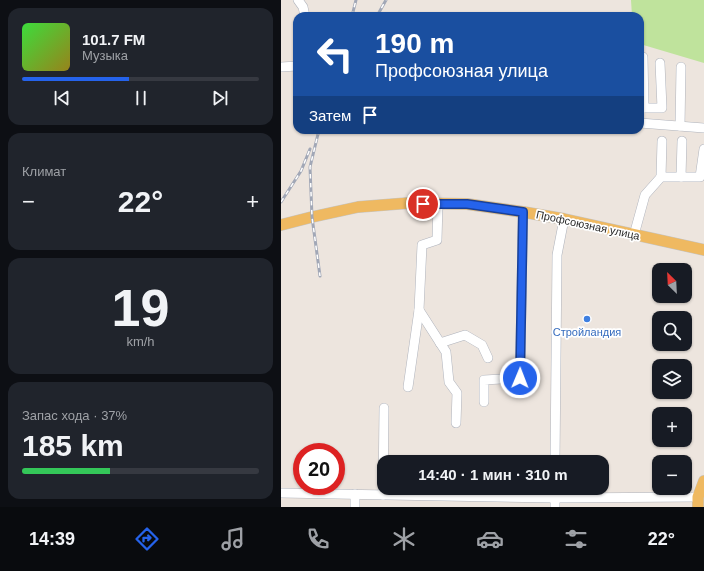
<!DOCTYPE html>
<html lang="ru">
<meta charset="utf-8">
<style>
body{margin:0;font-family:Helvetica,sans-serif;background:#20242c;color:#f1f3f6;height:100vh;display:flex;flex-direction:column;font-size:15px;white-space:nowrap}
*{box-sizing:border-box;margin:0}
p{font-size:13px;color:#9ea1a6}
.icon{flex:none;width:22px;height:22px;fill:none;stroke:currentColor;stroke-width:2;stroke-linecap:round;stroke-linejoin:round}
.map{position:relative;flex:1;overflow:hidden}
.details{display:flex;flex-direction:column;gap:8px;padding:8px;background:#0d0f14;width:281px}
.details>*{flex:none}
.hud{position:absolute;left:12px;top:12px;width:351px;height:122px;border-radius:12px;box-shadow:0 1px 3px #0004;background:#1a4fa0;color:#fff;overflow:hidden}
.needle{width:26px;rotate:336deg}
.buttons{position:absolute;left:371px;top:263px;display:grid;gap:8px}
.buttons a{display:grid;place-items:center;width:40px;height:40px;border-radius:8px;background:#171b24;box-shadow:0 1px 3px #0004;font-size:20px}
.speed{position:absolute;left:12px;top:443px;display:flex;gap:8px;font-size:20px;font-weight:700;text-align:center}
.speed>*{display:grid;place-content:center;width:52px;height:52px;border-radius:50%;background:#171b24;box-shadow:0 1px 3px #0004;line-height:1}
.speed .limit{border:6px solid #d22;background:#fff;color:#111}
.pin{position:absolute;display:grid;place-items:center;width:34px;height:34px;color:#fff;margin:-17px;border:2px solid #fff;border-radius:50%;box-shadow:0 1px 4px #0007}
.me{position:absolute;width:44px;margin:-22px;rotate:1deg;stroke-linejoin:round;filter:drop-shadow(0 0 3px #0008)}
.turn{display:flex;align-items:center;gap:14px;height:84px;padding:0 16px;font-size:18px}
.turn .icon{width:52px;height:52px;stroke-width:2.5}
.turn b{display:block;font-size:28px;line-height:34px}
.then{display:flex;align-items:center;height:38px;padding:0 16px;background:#0003;gap:8px;font-size:15px}
.big{font-size:30px;font-weight:700;line-height:1.1}
.details .tile{flex:1;display:flex;flex-direction:column;justify-content:center;gap:6px;min-width:0;padding:0 14px;border-radius:12px;background:#20242c}
.details .dial{align-items:center;gap:0}
.dial b{font-size:52px;line-height:1}
.song{display:flex;align-items:center;gap:12px}
.cover{width:48px;height:48px;border-radius:6px;background:linear-gradient(135deg,hsl(120 70% 55%),hsl(50 70% 35%))}
.played{height:4px;border-radius:2px;background:linear-gradient(90deg,#2563eb 45%,#363941 45%)}
.keys{display:flex;justify-content:space-around;direction:ltr}
.heat{display:flex;justify-content:space-between;align-items:center;font-size:22px;direction:ltr}
.charge{height:6px;border-radius:3px;background:linear-gradient(90deg,#34c759 37%,#363941 0)}
.trip{position:absolute;left:96px;top:455px;width:232px;height:40px;border-radius:12px;background:#171b24;box-shadow:0 1px 3px #0004;font-weight:700;line-height:40px;text-align:center}
.dock{display:flex;height:64px;justify-content:space-around;align-items:center;background:#090b0e;color:#9ea1a6}
.dock .icon{width:28px;height:28px}
.dock .selected{color:#2563eb}
.dock b{font-size:18px;color:#f1f3f6}
main{display:flex;flex:1;min-height:0}
.map>svg:first-child{display:block}
.green{fill:#bfe39c}
.lines{fill:none;stroke-linecap:round;stroke-linejoin:round}
.minor-casing{stroke:#afb3bc;stroke-width:10}
.major-casing{stroke:#c4c4c4;stroke-width:12}
.minor{stroke:#fff;stroke-width:9}
.major{stroke:#efb961;stroke-width:11}
.rail-casing{stroke:#a1a7b6;stroke-width:3}
.rail{stroke:#fff;stroke-width:1.5;stroke-dasharray:4.5;stroke-linecap:butt}
.route-casing{stroke:#184099;stroke-width:10}
.route{stroke:#2563eb;stroke-width:7}
.shop-dot{fill:#3f7fe0;stroke:#fff;stroke-width:1.5}
.labels{text-anchor:middle;dominant-baseline:central;stroke-width:3.5;stroke-linejoin:round;paint-order:stroke}
.street-label{font-size:11px;fill:#2c2c2c;stroke:#fff}
.shop-label{font-size:11px;fill:#366cbe;stroke:#fff}
</style>
<main>
<section class="details">
<div class="tile">
<div class="song"><i class="cover"></i><div><b>101.7 FM</b><p>Музыка</p></div></div>
<div class="played"></div>
<div class="keys"><svg class="icon" aria-label="previous" viewBox="0 0 24 24"><path d="M18 5L8 12l10 7zM5 5v14"/></svg><svg class="icon" aria-label="pause" viewBox="0 0 24 24"><path d="M8 5v14M16 5v14"/></svg><svg class="icon" aria-label="next" viewBox="0 0 24 24"><path d="M6 5l10 7-10 7zM19 5v14"/></svg></div>
</div>
<div class="tile"><p>Климат</p>
<div class="heat"><a>−</a><b class="big">22°</b><a>+</a></div>
</div>
<div class="tile dial"><b>19</b><p>km/h</p></div>
<div class="tile"><p>Запас хода · 37%</p><b class="big">185 km</b><div class="charge"></div></div>
</section>
<div class="map">
<svg width="423" height="507" viewBox="0 0 423 507">
<rect width="100%" height="100%" fill="#ede5de"/>
<path class="green" d="M350,0h73v63l-64,-19v-28h-8z"/>
<g class="lines">
<defs>
<g id="minor">
<path d="M17,0l5,7 2,9"/>
<path d="M362,57l1,51"/>
<path d="M0,67l16,-1"/>
<path d="M359,108h22l-2,-45"/>
<path d="M359,123l64,5"/>
<path d="M399,126l1,-59"/>
<path d="M380,177l1,-36"/>
<path d="M400,177l1,-36"/>
<path d="M353,235l11,-40 16,-18h39l4,-28"/>
<path d="M138,310l27,42 3,30 8,11 -1,30"/>
<path d="M159,343l25,-8 17,10 6,13"/>
<path d="M127,387l11,-77 3,-65 15,-5 1,-36"/>
<path d="M203,402v-22l36,-2 3,-166"/>
<path d="M274,462l2,-207 7,-36"/>
<path d="M0,493l274,5 143,-1"/>
<path d="M102,495l1,-87"/>
<path d="M74,507v-13"/>
<path d="M274,507v-19"/>
</g>
<g id="major">
<path d="M0,225l31,-8 46,-10 51,-4 58,1 56,8 41,7 140,31"/>
<path d="M417,507v-10l6,-16"/>
</g>
</defs>
<use href="#minor" class="minor-casing"/>
<use href="#major" class="major-casing"/>
<use href="#minor" class="minor"/>
<use href="#major" class="major"/>
<defs>
<g id="rail">
<path d="M71,16l4,-16"/>
<path d="M96,16l9,-16"/>
<path d="M38,130l-9,37 2,50 8,59"/>
<path d="M0,202l20,-31 9,-22"/>
</g>
</defs>
<use href="#rail" class="rail-casing"/>
<use href="#rail" class="rail"/>
</g>
<g class="lines">
<defs>
<path id="route" d="M142,204h44l56,8 -3,166"/>
</defs>
<use href="#route" class="route-casing"/>
<use href="#route" class="route"/>
</g>
<circle class="shop-dot" cx="306" cy="319" r="4"/>
<g class="labels">
<g class="street-label">
<text transform="translate(307 225) rotate(12)">Профсоюзная улица</text>
</g>
<g class="shop-label">
<text x="306" y="332">Стройландия</text>
</g>
</g>
</svg>
<div class="buttons">
<a><svg class="needle" viewBox="-14 -14 28 28"><path d="M0-13l5 13h-10z" fill="#e53935"/><path d="M0 13l5-13h-10z" fill="#9ea1a6"/></svg></a>
<a><svg class="icon" aria-label="search" viewBox="0 0 24 24"><circle cx="10" cy="10" r="6"/><path d="M15 15l6 6"/></svg></a>
<a><svg class="icon" aria-label="layers" viewBox="0 0 24 24"><path d="M12 4l9 5-9 5-9-5zM3 14l9 5 9-5"/></svg></a>
<a>+</a>
<a>−</a>
</div>
<div class="speed"><div class="limit">20</div></div>
<div class="pin" style="left:142px;top:204px;background:#d93025"><svg class="icon" aria-label="arrive" viewBox="0 0 24 24"><path d="M6 21V4h12l-3 4 3 4H6"/></svg></div>
<svg class="me" style="left:239px;top:378px" viewBox="-20 -20 40 40"><circle r="17" fill="#2563eb" stroke="#fff" stroke-width="3"/><path d="M0-11L8 9 0 5-8 9z" fill="#fff"/></svg>
<div class="trip">14:40 · 1 мин · 310 m</div>
<div class="hud">
<div class="turn"><svg class="icon" aria-label="left" viewBox="0 0 24 24"><path d="M17 20v-9H6M10 6l-5 5 5 5"/></svg><div><b>190 m</b>Профсоюзная улица</div></div>
<div class="then">Затем<svg class="icon" aria-label="arrive" viewBox="0 0 24 24"><path d="M6 21V4h12l-3 4 3 4H6"/></svg></div>
</div>
</div>
</main>
<nav class="dock">
<b>14:39</b>
<svg class="icon selected" aria-label="directions" viewBox="0 0 24 24"><path d="M12 3l9 9-9 9-9-9zM9 14v-3h6M13 9l2 2-2 2"/></svg>
<svg class="icon" aria-label="music" viewBox="0 0 24 24"><path d="M9 18V5l10-2v13"/><circle cx="6" cy="18" r="3"/><circle cx="16" cy="16" r="3"/></svg>
<svg class="icon" aria-label="phone" viewBox="0 0 24 24"><path d="M5 4h4l2 5-3 2q2 4 5 5l2-3 5 2v4C11 20 4 13 5 4z"/></svg>
<svg class="icon" aria-label="climate" viewBox="0 0 24 24"><path d="M12 3v18M4 7l16 10M4 17L20 7"/></svg>
<svg class="icon" aria-label="car" viewBox="0 0 24 24"><path d="M5 17H2v-5l4-1 3-4h7l3 4 3 1v5h-3M9 17h6M6 11h13"/><circle cx="7" cy="17" r="2"/><circle cx="17" cy="17" r="2"/></svg>
<svg class="icon" aria-label="filters" viewBox="0 0 24 24"><path d="M4 7h16M4 17h16"/><circle cx="9" cy="7" r="2"/><circle cx="15" cy="17" r="2"/></svg>
<b>22°</b>
</nav>
